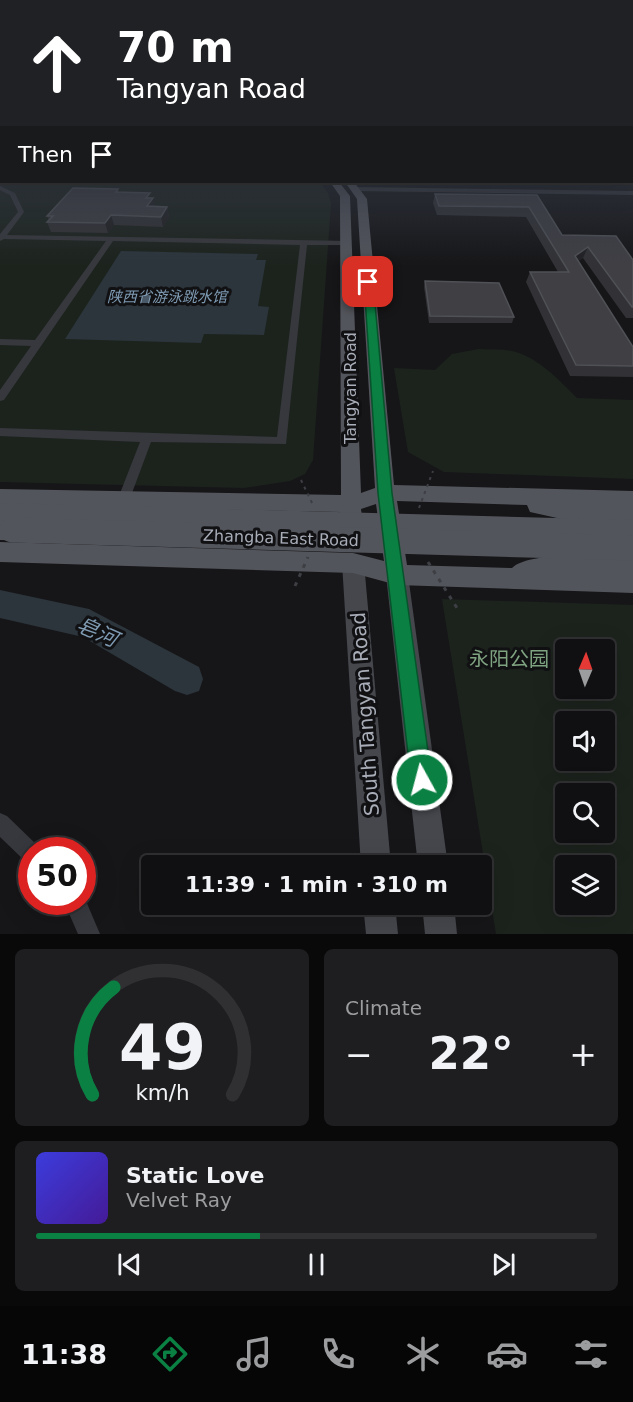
<!DOCTYPE html>
<meta charset="utf-8">
<style>
body{margin:0;font-family:"DejaVu Sans","Noto Sans SC",sans-serif;background:#1e1e20;color:#f1f3f6;height:100vh;display:flex;flex-direction:column;font-size:22px;white-space:nowrap}
*{box-sizing:border-box;margin:0}
p{font-size:20px;color:#9c9d9f}
.icon{flex:none;width:33px;height:33px;fill:none;stroke:currentColor;stroke-width:2;stroke-linecap:round;stroke-linejoin:round}
.map{position:relative;height:934px;overflow:hidden}
.side{display:flex;flex-direction:column;gap:15px;padding:15px;background:#09090a;flex:1}
.side>*{flex:none}
.top-card{position:absolute;left:0px;top:0px;width:633px;height:183px;box-shadow:0 6px 24px #0002,0 0 0 2px #303032;background:#202124;color:#fff;overflow:hidden}
.needle{width:39px;rotate:2deg}
.fabs{position:absolute;left:555px;top:639px;display:grid;gap:12px}
.fabs a{display:grid;place-items:center;width:60px;height:60px;border-radius:6px;background:#101012;box-shadow:0 6px 24px #0002,0 0 0 2px #303032;font-size:30px}
.speed{position:absolute;left:18px;top:837px;display:flex;gap:12px;font-size:30px;font-weight:700;text-align:center}
.speed>*{display:grid;place-content:center;width:78px;height:78px;border-radius:50%;background:#101012;box-shadow:0 6px 24px #0002,0 0 0 2px #303032;line-height:1}
.speed .limit{border:9px solid #d22;background:#fff;color:#111}
.pin{position:absolute;display:grid;place-items:center;width:51px;height:51px;color:#fff;margin:-26px;border-radius:12px;box-shadow:0 3px 9px #0006}
.me{position:absolute;width:66px;margin:-33px;rotate:353deg;stroke-linejoin:round;filter:drop-shadow(0 0 4px #0008)}
.turn{display:flex;align-items:center;gap:21px;height:126px;padding:0 18px;font-size:27px}
.turn .icon{width:78px;height:78px;stroke-width:2.5}
.turn b{display:block;font-size:42px;line-height:51px}
.then{display:flex;align-items:center;height:57px;padding:0 18px;background:#0003;gap:12px;font-size:22px}
.big{font-size:45px;font-weight:800;line-height:1.1}
.side .widget{flex:1;display:flex;flex-direction:column;justify-content:center;gap:9px;min-width:0;padding:0 21px;border-radius:9px;background:#1e1e20}
.side .dial{align-items:center;gap:0}
.dial svg{height:156px;overflow:visible;fill:none;stroke:#303032;stroke-width:7;stroke-linecap:round;text-anchor:middle}
.dial text{fill:#f1f3f6;stroke:none}
.song{display:flex;align-items:center;gap:18px}
.cover{width:72px;height:72px;border-radius:9px;background:linear-gradient(135deg,hsl(240 70% 55%),hsl(260 70% 35%))}
.played{height:6px;border-radius:3px;background:linear-gradient(90deg,#0b8043 40%,#303032 40%)}
.keys{display:flex;justify-content:space-around;direction:ltr}
.heat{display:flex;justify-content:space-between;align-items:center;font-size:33px;direction:ltr}
.side .tiles{flex:1;display:grid;gap:15px;grid-template-columns:1fr 1fr}
.widget:last-child{grid-column:span 2}
.trip{position:absolute;left:141px;top:855px;width:351px;height:60px;border-radius:6px;background:#101012;box-shadow:0 6px 24px #0002,0 0 0 2px #303032;font-weight:800;line-height:60px;text-align:center}
.dock{display:flex;height:96px;justify-content:space-around;align-items:center;background:#060607;color:#9c9d9f}
.dock .icon{width:42px;height:42px}
.dock .selected{color:#0b8043}
.dock b{font-size:27px;color:#f1f3f6}
.map>svg:first-child{display:block}
.green{fill:#1c231d;fill-rule:evenodd}
.water{fill:#2c353c}
.lines{fill:none;stroke-linecap:round;stroke-linejoin:round}
.river{fill:#2c353c;fill-rule:evenodd}
.minor{fill:#37383d;fill-rule:evenodd}
.tertiary{fill:#37383d;fill-rule:evenodd}
.secondary{fill:#45474d;fill-rule:evenodd}
.primary{fill:#53555c;fill-rule:evenodd}
.path-bridge-far1{stroke:#3d3f44;stroke-width:2;stroke-dasharray:3 4.5;stroke-linecap:butt}
.path-bridge{stroke:#3d3f44;stroke-width:3;stroke-dasharray:4 6;stroke-linecap:butt}
.primary-bridge-far1{stroke:#53555c;stroke-width:20}
.primary-bridge{stroke:#53555c;stroke-width:25}
.wall{fill:#323236}
.shaded-wall{fill:#212124}
.building{fill:#3f3f44;stroke:#4f5156;stroke-width:1.5}
.route{fill:#0b8043;stroke:#07532c;stroke-width:1.5}
.labels{text-anchor:middle;dominant-baseline:central;stroke-width:6;stroke-linejoin:round;paint-order:stroke}
.far-water-label{font-size:15px;font-style:italic;fill:#7f9bb3;stroke:#111113}
.street-label{font-size:16px;fill:#a8adb8;stroke:#111113}
.near-park-label{font-size:20px;fill:#7fa381;stroke:#111113}
.near-street-label{font-size:20px;fill:#a8adb8;stroke:#111113}
.near-water-label{font-size:21px;font-style:italic;fill:#7f9bb3;stroke:#111113}
</style>
<div class="map">
<svg width="633" height="934" viewBox="0 0 633 934">
<rect width="100%" height="100%" fill="#161618"/>
<g class="green">
<path d="M0,135l2,47h318l8,11 3,11 -18,256 -8,14 -15,7 -46,7 -244,-6z"/>
<path d="M479,349c11,1 23,0 33,2 26,6 47,29 65,47l56,2v79l-189,-7 -36,-20 -14,-84 41,2 17,-16z"/>
<path d="M442,599l191,6v329h-137zM566,650h38v38h-38zM566,722h38v38h-38zM566,794h38v38h-38zM566,866h38v38h-38z"/>
</g>
<path class="water" d="M121,251l137,3 -2,6h10l-8,46 11,1 -5,28 -60,-1 -3,9 -136,-4z"/>
<g class="lines">
<path class="river" d="M0,590l89,19 110,58 4,12 -4,12 -12,4 -12,-4 -92,-54 -83,-19z"/>
<g class="minor">
<path d="M0,142h2l-2,4z"/>
<path d="M0,186l15,7 9,19 -17,23 343,6 1,2 -4,2h-40l-21,199 -135,-2 -22,59 -2,4h-8l-2,-4 23,-59 -140,-6v-8l277,9 23,-192 -187,-4 -109,159 -4,1v-11l31,-44 -31,-1v-6l35,1 71,-99 -102,-2 -4,2v-7l18,-22 -8,-17 -10,-5z"/>
<path d="M0,813l7,3 32,31 2,3h-9v14l-7,-3 -25,-24z"/>
<path d="M83,894l17,40h-22l-14,-32h18z"/>
</g>
<path class="tertiary" d="M353,187l280,4v4l-277,-4 -4,-2z"/>
<g class="secondary">
<rect x="632" y="159" width="1" height="5"/>
<path d="M353,554l7,2 4,7 27,303h-30l-19,-303 4,-7z"/>
<path d="M397,565l8,3 3,7 40,291h-30l-32,-291 3,-7z"/>
<path d="M363,904h32l3,30h-32z"/>
<path d="M422,904h32l3,30h-32z"/>
</g>
<path class="primary" d="M330,182h9l11,14 11,297 14,-5 -18,-289 -12,-17h9l13,17 27,286 239,6v33l-58,-2 -45,-10 -3,-7 -130,-4 10,64 105,3c19,-18 94,-11 121,-10v35l-236,-8 -44,-12 -353,-11v-20l353,11 31,8 -8,-57 -15,5 1,8 -3,6 -8,3 -8,-3 -3,-11 -340,-7v-16l341,6 -1,-299z"/>
<g class="path-bridge-far1">
<path d="M301,480l12,25"/>
<path d="M419,508l14,-37"/>
</g>
<g class="path-bridge">
<path d="M428,562l29,46"/>
<path d="M295,586l13,-29"/>
</g>
<g class="primary-bridge-far1">
<path d="M0,513l633,17"/>
<path d="M0,530l65,2"/>
</g>
<path class="primary-bridge" d="M12,530l621,18"/>
</g>
<g class="wall">
<path d="M118,189l1,3 32,6 4,8 12,1 2,10 -6,10 -49,-2 -6,8 -57,-1 -4,-10 2,-2 -2,-4z"/>
<path d="M435,194l102,1 25,40 71,25v58h-7l-43,-60 -5,3 55,86v30l-63,-1 -44,-94 4,-10h28l-32,-55 -89,-2 -4,-12z"/>
<path d="M425,281l89,36 -2,6h-83l-5,-36z"/>
</g>
<g class="shaded-wall">
<path d="M150,193l1,7 2,-2 3,10 -9,-2 -1,-8z"/>
<path d="M167,207l2,10 -6,10 -2,-10z"/>
<path d="M111,215l3,10 -6,8 -3,-10z"/>
<path d="M588,247l-5,11 -13,8 5,-10z"/>
</g>
<g class="building">
<path d="M73,188l45,1 -2,3 34,1 -4,5h7l-6,8 20,1 -6,10 -50,-2 -6,8 -58,-1 6,-6h-6z"/>
<path d="M435,194l102,1 25,40 54,1 17,24v47h-1l-44,-60 -13,9 58,91v19l-57,-1 -46,-93h39l-40,-65 -90,-1z"/>
<path d="M425,281l74,2 15,34 -84,-1z"/>
</g>
<linearGradient id="sky" x2="0" y2="1"><stop stop-color="#0c0c0d"/><stop offset="0.51" stop-color="#363c48"/><stop offset="1" stop-color="#363c48" stop-opacity="0"/></linearGradient>
<rect width="633" height="266" fill="url(#sky)"/>
<path class="route" d="M368,279l5,3 19,211 40,287 -3,8 -7,3 -8,-3 -3,-8 -33,-287 -14,-211z"/>
<g class="labels">
<g class="far-water-label">
<text x="167" y="297">陕西省游泳跳水馆</text>
</g>
<g class="street-label">
<text transform="translate(350 388) rotate(-90)">Tangyan Road</text>
<text transform="translate(281 538) rotate(2)">Zhangba East Road</text>
</g>
<g class="near-park-label">
<text x="509" y="659">永阳公园</text>
</g>
<g class="near-street-label">
<text transform="translate(365 714) rotate(-94)">South Tangyan Road</text>
</g>
<g class="near-water-label">
<text transform="translate(97 632) rotate(24)">皂河</text>
</g>
</g>
</svg>
<div class="fabs">
<a><svg class="needle" viewBox="-14 -14 28 28"><path d="M0-13l5 13h-10z" fill="#e53935"/><path d="M0 13l5-13h-10z" fill="#9c9d9f"/></svg></a>
<a><svg class="icon" aria-label="sound" viewBox="0 0 24 24"><path d="M4 9h4l5-4v14l-5-4H4zM17 9q2 3 0 6"/></svg></a>
<a><svg class="icon" aria-label="search" viewBox="0 0 24 24"><circle cx="10" cy="10" r="6"/><path d="M15 15l6 6"/></svg></a>
<a><svg class="icon" aria-label="layers" viewBox="0 0 24 24"><path d="M12 4l9 5-9 5-9-5zM3 14l9 5 9-5"/></svg></a>
</div>
<div class="speed"><div class="limit">50</div></div>
<div class="pin" style="left:368px;top:282px;background:#d93025"><svg class="icon" aria-label="arrive" viewBox="0 0 24 24"><path d="M6 21V4h12l-3 4 3 4H6"/></svg></div>
<svg class="me" style="left:422px;top:780px" viewBox="-20 -20 40 40"><circle r="17" fill="#0b8043" stroke="#fff" stroke-width="3"/><path d="M0-11L8 9 0 5-8 9z" fill="#fff"/></svg>
<div class="trip">11:39 · 1 min · 310 m</div>
<div class="top-card">
<div class="turn"><svg class="icon" aria-label="ahead" viewBox="0 0 24 24"><path d="M12 20V5M6 11l6-6 6 6"/></svg><div><b>70 m</b>Tangyan Road</div></div>
<div class="then">Then<svg class="icon" aria-label="arrive" viewBox="0 0 24 24"><path d="M6 21V4h12l-3 4 3 4H6"/></svg></div>
</div>
</div>
<section class="side">
<div class="tiles">
<div class="widget dial"><svg viewBox="0 0 100 80">
<path d="M14 69A42 42 0 1 1 86 69"/>
<path d="M14 69A42 42 0 0 1 25 14" stroke="#0b8043"/>
<text x="50" y="56" font-size="32" font-weight="700">49</text>
<text x="50" y="72" font-size="11">km/h</text>
</svg></div>
<div class="widget"><p>Climate</p>
<div class="heat"><a>−</a><b class="big">22°</b><a>+</a></div>
</div>
<div class="widget">
<div class="song"><i class="cover"></i><div><b>Static Love</b><p>Velvet Ray</p></div></div>
<div class="played"></div>
<div class="keys"><svg class="icon" aria-label="previous" viewBox="0 0 24 24"><path d="M18 5L8 12l10 7zM5 5v14"/></svg><svg class="icon" aria-label="pause" viewBox="0 0 24 24"><path d="M8 5v14M16 5v14"/></svg><svg class="icon" aria-label="next" viewBox="0 0 24 24"><path d="M6 5l10 7-10 7zM19 5v14"/></svg></div>
</div>
</div>
</section>
<nav class="dock">
<b>11:38</b>
<svg class="icon selected" aria-label="directions" viewBox="0 0 24 24"><path d="M12 3l9 9-9 9-9-9zM9 14v-3h6M13 9l2 2-2 2"/></svg>
<svg class="icon" aria-label="music" viewBox="0 0 24 24"><path d="M9 18V5l10-2v13"/><circle cx="6" cy="18" r="3"/><circle cx="16" cy="16" r="3"/></svg>
<svg class="icon" aria-label="phone" viewBox="0 0 24 24"><path d="M5 4h4l2 5-3 2q2 4 5 5l2-3 5 2v4C11 20 4 13 5 4z"/></svg>
<svg class="icon" aria-label="climate" viewBox="0 0 24 24"><path d="M12 3v18M4 7l16 10M4 17L20 7"/></svg>
<svg class="icon" aria-label="car" viewBox="0 0 24 24"><path d="M5 17H2v-5l4-1 3-4h7l3 4 3 1v5h-3M9 17h6M6 11h13"/><circle cx="7" cy="17" r="2"/><circle cx="17" cy="17" r="2"/></svg>
<svg class="icon" aria-label="filters" viewBox="0 0 24 24"><path d="M4 7h16M4 17h16"/><circle cx="9" cy="7" r="2"/><circle cx="15" cy="17" r="2"/></svg>
</nav>
